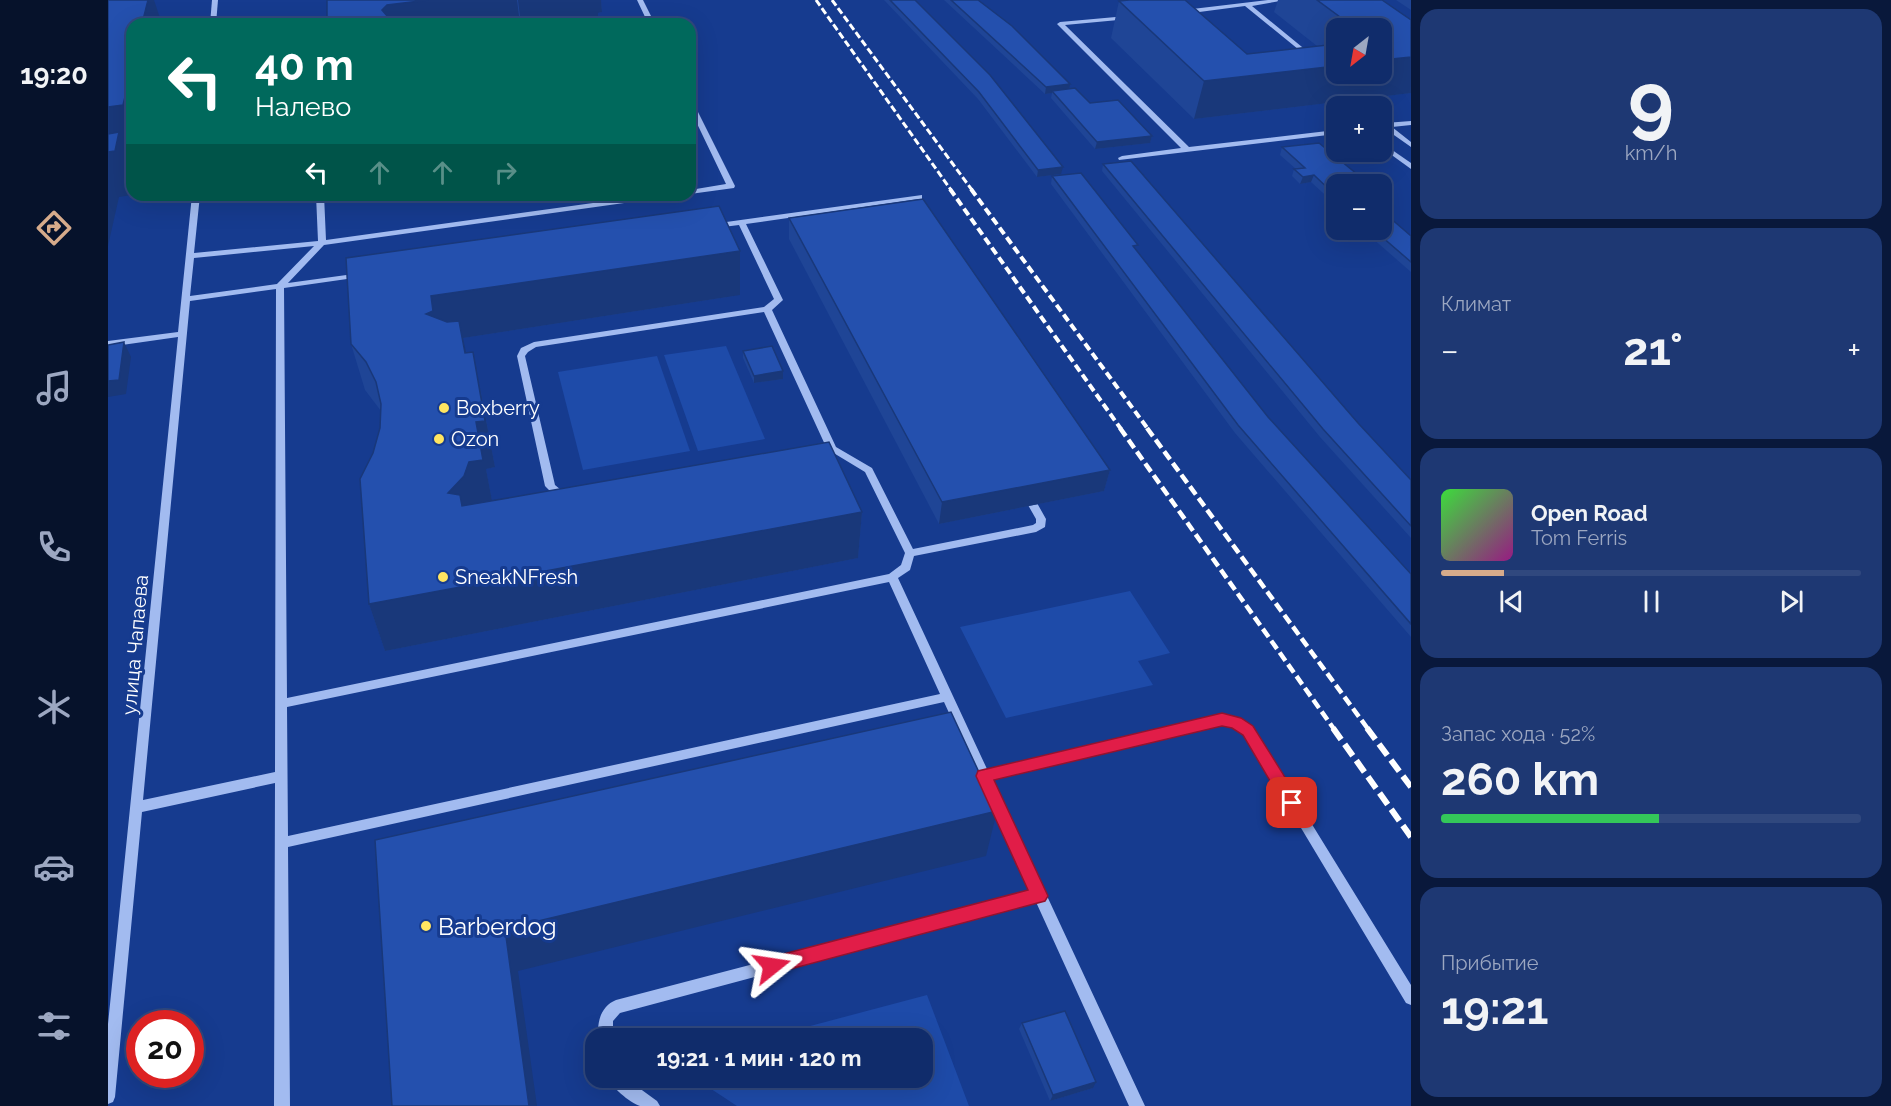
<!DOCTYPE html>
<html lang="ru">
<meta charset="utf-8">
<style>
body{margin:0;font-family:Raleway,sans-serif;background:#1e3873;color:#f1f3f6;height:100vh;display:flex;flex-direction:column;font-size:22px;white-space:nowrap}
*{box-sizing:border-box;margin:0}
p{font-size:20px;color:#9ca7c1}
.icon{flex:none;width:33px;height:33px;fill:none;stroke:currentColor;stroke-width:2;stroke-linecap:round;stroke-linejoin:round}
.map{position:relative;flex:1;overflow:hidden}
.details{display:flex;flex-direction:column;gap:9px;padding:9px;background:#09183b;width:480px}
.details>*{flex:none}
.top-card{position:absolute;left:18px;top:18px;width:570px;height:183px;border-radius:18px;box-shadow:0 6px 24px #0002,0 0 0 2px #30487e;background:#00695c;color:#fff;overflow:hidden}
.needle{width:39px;rotate:211deg}
.controls{position:absolute;left:1218px;top:18px;display:grid;gap:12px}
.controls a{display:grid;place-items:center;width:66px;height:66px;border-radius:12px;background:#102c6b;box-shadow:0 6px 24px #0002,0 0 0 2px #30487e;font-size:30px}
.speed{position:absolute;left:18px;top:1010px;display:flex;gap:12px;font-size:30px;font-weight:700;text-align:center}
.speed>*{display:grid;place-content:center;width:78px;height:78px;border-radius:50%;background:#102c6b;box-shadow:0 6px 24px #0002,0 0 0 2px #30487e;line-height:1}
.speed .limit{border:9px solid #d22;background:#fff;color:#111}
.pin{position:absolute;display:grid;place-items:center;width:51px;height:51px;color:#fff;margin:-26px;border-radius:12px;box-shadow:0 3px 9px #0006}
.me{position:absolute;width:66px;margin:-33px;rotate:75deg;stroke-linejoin:round;filter:drop-shadow(0 0 4px #0008)}
.turn{display:flex;align-items:center;gap:21px;height:126px;padding:0 30px;font-size:27px}
.turn .icon{width:78px;height:78px;stroke-width:2.5}
.turn b{display:block;font-size:42px;line-height:51px}
.lanes{display:flex;align-items:center;height:57px;padding:0 30px;background:#0003;justify-content:center;gap:30px;direction:ltr}
.lanes .off{opacity:.35}
.big{font-size:45px;font-weight:700;line-height:1.1}
.details .card{flex:1;display:flex;flex-direction:column;justify-content:center;gap:9px;min-width:0;padding:0 21px;border-radius:18px;background:#1e3873}
.details .dial{align-items:center;gap:0}
.dial b{font-size:78px;line-height:1}
.song{display:flex;align-items:center;gap:18px}
.cover{width:72px;height:72px;border-radius:9px;background:linear-gradient(135deg,hsl(120 70% 55%),hsl(310 70% 35%))}
.played{height:6px;border-radius:3px;background:linear-gradient(90deg,#d6ab8b 15%,#30487e 15%)}
.keys{display:flex;justify-content:space-around;direction:ltr}
.heat{display:flex;justify-content:space-between;align-items:center;font-size:33px;direction:ltr}
.charge{height:9px;border-radius:4px;background:linear-gradient(90deg,#34c759 52%,#30487e 0)}
.trip{position:absolute;left:477px;top:1028px;width:348px;height:60px;border-radius:18px;background:#102c6b;box-shadow:0 6px 24px #0002,0 0 0 2px #30487e;font-weight:700;line-height:60px;text-align:center}
main{display:flex;flex:1;min-height:0}
.tab-bar{display:flex;flex-direction:column;width:108px;justify-content:space-around;align-items:center;background:#06122b;color:#9ca7c1}
.tab-bar .icon{width:42px;height:42px}
.tab-bar .current{color:#d6ab8b}
.tab-bar b{font-size:27px;color:#f1f3f6}
.map>svg:first-child{display:block}
.green{fill:#1e4ba9}
.lines{fill:none;stroke-linecap:round;stroke-linejoin:round}
.minor{fill:#a2bbf0;fill-rule:evenodd}
.rail-far3{stroke:#fff;stroke-width:3;stroke-dasharray:7 3;stroke-linecap:butt}
.rail-far2{stroke:#fff;stroke-width:4;stroke-dasharray:8 4;stroke-linecap:butt}
.rail-far1{stroke:#fff;stroke-width:4.5;stroke-dasharray:10 4.5;stroke-linecap:butt}
.rail{stroke:#fff;stroke-width:6;stroke-dasharray:14 6;stroke-linecap:butt}
.wall{fill:#1f4596;fill-rule:evenodd}
.shaded-wall{fill:#19387a}
.building{fill:#2450ae;stroke:#19387a;stroke-width:1.5}
.route{fill:#e11d48;stroke:#92132f;stroke-width:1.5}
.poi-dot{fill:#ffe561;stroke:#163b8f;stroke-width:2}
.labels{text-anchor:middle;dominant-baseline:central;stroke-width:6;stroke-linejoin:round;paint-order:stroke}
.poi-label{font-size:20px;fill:#fff;stroke:#163b8f;text-anchor:start}
.street-label{font-size:20px;fill:#fff;stroke:#163b8f}
.near-poi-label{font-size:24px;fill:#fff;stroke:#163b8f;text-anchor:start}
</style>
<main>
<nav class="tab-bar">
<b>19:20</b>
<svg class="icon current" aria-label="directions" viewBox="0 0 24 24"><path d="M12 3l9 9-9 9-9-9zM9 14v-3h6M13 9l2 2-2 2"/></svg>
<svg class="icon" aria-label="music" viewBox="0 0 24 24"><path d="M9 18V5l10-2v13"/><circle cx="6" cy="18" r="3"/><circle cx="16" cy="16" r="3"/></svg>
<svg class="icon" aria-label="phone" viewBox="0 0 24 24"><path d="M5 4h4l2 5-3 2q2 4 5 5l2-3 5 2v4C11 20 4 13 5 4z"/></svg>
<svg class="icon" aria-label="climate" viewBox="0 0 24 24"><path d="M12 3v18M4 7l16 10M4 17L20 7"/></svg>
<svg class="icon" aria-label="car" viewBox="0 0 24 24"><path d="M5 17H2v-5l4-1 3-4h7l3 4 3 1v5h-3M9 17h6M6 11h13"/><circle cx="7" cy="17" r="2"/><circle cx="17" cy="17" r="2"/></svg>
<svg class="icon" aria-label="filters" viewBox="0 0 24 24"><path d="M4 7h16M4 17h16"/><circle cx="9" cy="7" r="2"/><circle cx="15" cy="17" r="2"/></svg>
</nav>
<div class="map">
<svg width="1303" height="1106" viewBox="0 0 1303 1106">
<rect width="100%" height="100%" fill="#163b8f"/>
<g class="green">
<path d="M618,346l39,93 -67,12 -34,-96z"/>
<path d="M549,356l33,95 -107,19 -25,-98z"/>
<path d="M1022,591l40,62 -32,8 15,24 -147,33 -46,-91z"/>
<path d="M819,995l42,111h-232l-44,-29h229v-39h-157z"/>
</g>
<g class="lines">
<g class="minor">
<path d="M104,0h6l-2,24h-6z"/>
<path d="M529,0h6l12,24h-6l-1,-2 -33,2 31,-5z"/>
<path d="M1160,0h18l-34,6 61,50v2h-4l-64,-52 -61,8 -3,-2 3,-2z"/>
<path d="M1019,16l3,2 -1,1 -64,6 124,122 147,-17v4l-217,26 -1,-2 4,-2 59,-8 -124,-124 3,-2z"/>
<path d="M231,19l3,2 -1,1 -31,2 3,-2z"/>
<path d="M582,100l3,2 42,84 -1,2 -44,6v-4l36,-6 -36,-75z"/>
<path d="M1303,121v4l-19,2 19,15v5l-27,-19h-2v-4l3,-1z"/>
<path d="M1274,143l29,20v6l-29,-21z"/>
<path d="M84,195h8l-6,58 124,-12 -2,-46h8l2,45 325,-45h20l-4,2 -343,48 -36,38 73,-10 4,2 -4,2 -77,11 3,410 602,-124 12,-9 4,-12 -40,-81 -38,-23 -63,-137 -228,35 -8,5 -3,4 30,129 6,5 9,3 1,2 -5,3 -12,-3 -9,-9 -28,-130 4,-8 13,-6 230,-35 10,-8 -35,-74 -24,3h-3v-4l210,-29v4h-3l-173,25 37,76 -11,10 64,137 36,21 41,81 120,-24 3,-2v-4l-8,-14 5,-4 4,2 9,16 -1,8 -9,5 -122,24 -4,14 -12,8 89,191 235,-55 18,5 12,8 159,258v20l-5,-2 -162,-270 -11,-7 -11,-2 -230,54 153,328h-16l-93,-204 -416,111 -7,8v17h-14c-3,-15 2,-32 17,-38l415,-109 -87,-189 -656,145 2,259h-16l1,-323 -133,29 -27,285 -2,5 -5,2v-80l70,-687 -70,10v-6l70,-9zM206,246l-37,38 -87,12 4,-38zM168,289l-1,483 -132,28 47,-499zM781,582l51,112 -652,142 -1,-129z"/>
<path d="M499,1077h17l33,24 3,5c-6,0 -15,0 -20,0 -10,-3 -30,-20 -33,-29z"/>
</g>
<g class="rail-far3">
<path d="M708,0l135,190"/>
<path d="M724,0l140,190"/>
</g>
<g class="rail-far2">
<path d="M842,189l171,240"/>
<path d="M863,189l177,240"/>
</g>
<g class="rail-far1">
<path d="M1012,428l214,301"/>
<path d="M1039,428l221,301"/>
</g>
<g class="rail">
<path d="M1225,728l78,109"/>
<path d="M1259,728l44,59"/>
</g>
</g>
<g class="wall">
<path d="M219,0h274l1,12 -4,1v4l-50,7h-221z"/>
<path d="M776,0h31l146,174 -24,3 -59,-78z"/>
<path d="M836,0h34l91,89 21,14 62,33 -2,7 -55,6 -44,-51 1,-5 -7,1z"/>
<path d="M1170,0h104l29,93 -217,26 -83,-81 8,-37 128,53 70,-8 -43,-34zM1228,28h46l-46,46z"/>
<path d="M1288,0h15v10z"/>
<path d="M1174,147l54,37v19h-2l-23,-21 -11,2 -8,-8 2,-7h2l-16,-14z"/>
<path d="M995,164l255,259 53,57v58l-91,-101 -218,-266z"/>
<path d="M944,176l84,74 132,167 143,157v63l-176,-204 -184,-249z"/>
<path d="M681,218l321,252 -6,21 -165,33 -150,-285z"/>
<path d="M1255,230h19l29,6v36z"/>
<path d="M632,295l-277,43 3,15 7,-1 9,46 13,69 -9,2 6,32 370,11 -4,46 -473,93 -16,-47 4,-151 7,-25 1,-17 -16,-21 -14,-46z"/>
<path d="M635,351l40,28 -29,4 -11,-25z"/>
<path d="M914,1023l71,65 -43,13 -31,-72z"/>
</g>
<g class="shaded-wall">
<path d="M40,0h6l8,24h-20z"/>
<path d="M320,0h89l3,24h-135l-3,-14 5,-5z"/>
<path d="M410,0h83l1,12 -4,1v4l-50,7h-27z"/>
<path d="M1303,57v36l-217,26 10,-38 132,-15v8h46v-14z"/>
<path d="M24,69v79l-7,1 7,17v29l-13,2 -11,49v-139z"/>
<path d="M962,84l-1,7h-17v2l-7,1 1,-7z"/>
<path d="M1044,136l-2,7 -55,6 2,-7z"/>
<path d="M955,167l-2,7 -24,3 1,-7z"/>
<path d="M1206,175l-3,7 -11,2 3,-7z"/>
<path d="M632,251v44l-277,43 6,28 -43,-52 5,-18z"/>
<path d="M16,342l7,15 -5,37 -18,3v-16z"/>
<path d="M365,352l22,115 -9,2 7,37 -18,17 -27,-30 21,-31 7,-40z"/>
<path d="M675,371v8l-29,4v-7z"/>
<path d="M1002,470l-6,21 -165,33 3,-22z"/>
<path d="M754,512l-4,46 -473,93 -16,-47z"/>
<path d="M889,811l-11,45 -468,115 19,135h-8l-24,-177z"/>
<path d="M988,1082l-3,6 -43,13 3,-6z"/>
</g>
<g class="building">
<path d="M0,0h40l-6,24h-10v45l-9,36 -15,2z"/>
<path d="M219,0h101l-41,5 -5,5 6,7 -1,7h-60z"/>
<path d="M782,0h25l75,75 73,92 -25,3 -59,-78z"/>
<path d="M843,0h27l34,26 58,58 -24,3z"/>
<path d="M1021,0h56l62,54 89,-10v22l-132,15 -85,-80z"/>
<path d="M1209,0h65l29,20v37l-29,3v-32h-27z"/>
<path d="M967,88l15,15 28,-3 34,36 -55,6 -45,-51z"/>
<path d="M11,132l-4,19 -7,1v-18z"/>
<path d="M1211,143l50,41h-33v12l-22,-21 -11,2 -9,-8 11,-1 -23,-21z"/>
<path d="M1023,161l227,262 53,57v46l-88,-97 -220,-265z"/>
<path d="M973,173l57,72 -5,1 135,171 143,157v50l-173,-199 -186,-249z"/>
<path d="M815,199l187,271 -168,32 -153,-284z"/>
<path d="M611,206l21,45 -309,45 2,15 -7,3 21,8 12,-1 6,32 8,-1 12,69 -9,1 7,38 -14,2 -5,14 -16,17 12,2 2,11 367,-64 33,70 -493,92 -9,-125 13,-26 7,-25 1,-24 -5,-22 -10,-20 -15,-18 -5,-86z"/>
<path d="M1274,211l29,25v26l-37,-32h8z"/>
<path d="M16,342l-5,38 -11,1v-36z"/>
<path d="M664,346l11,25 -29,5 -11,-25z"/>
<path d="M843,712l46,99 -492,118 24,177h-137l-17,-266z"/>
<path d="M957,1011l31,71 -43,13 -31,-72z"/>
</g>
<path class="route" d="M1114,713l19,5 12,8 45,72 2,5 -2,5h-12l-43,-73 -11,-7 -10,-2 -228,54 54,116 -3,5 -273,73 -6,-2 -3,-6 3,-6 6,-3 256,-67 -52,-114 2,-5z"/>
<g class="poi-dot">
<circle cx="336" cy="408" r="6"/>
<circle cx="331" cy="439" r="6"/>
<circle cx="335" cy="577" r="6"/>
<circle cx="318" cy="926" r="6"/>
</g>
<g class="labels">
<g class="poi-label">
<text x="348" y="408">Boxberry</text>
<text x="343" y="439">Ozon</text>
<text x="347" y="577">SneakNFresh</text>
</g>
<g class="street-label">
<text transform="translate(27 645) rotate(-85)">улица Чапаева</text>
</g>
<g class="near-poi-label">
<text x="330" y="926">Barberdog</text>
</g>
</g>
</svg>
<div class="controls">
<a><svg class="needle" viewBox="-14 -14 28 28"><path d="M0-13l5 13h-10z" fill="#e53935"/><path d="M0 13l5-13h-10z" fill="#9ca7c1"/></svg></a>
<a>+</a>
<a>−</a>
</div>
<div class="speed"><div class="limit">20</div></div>
<div class="pin" style="left:1184px;top:803px;background:#d93025"><svg class="icon" aria-label="arrive" viewBox="0 0 24 24"><path d="M6 21V4h12l-3 4 3 4H6"/></svg></div>
<svg class="me" style="left:664px;top:966px" viewBox="-20 -20 40 40"><path d="M0-17L14 15 0 8-14 15z" fill="#e11d48" stroke="#fff" stroke-width="4"/></svg>
<div class="trip">19:21 · 1 мин · 120 m</div>
<div class="top-card">
<div class="turn"><svg class="icon" aria-label="left" viewBox="0 0 24 24"><path d="M17 20v-9H6M10 6l-5 5 5 5"/></svg><div><b>40 m</b>Налево</div></div>
<div class="lanes"><svg class="icon" aria-label="left" viewBox="0 0 24 24"><path d="M17 20v-9H6M10 6l-5 5 5 5"/></svg><svg class="icon off" aria-label="ahead" viewBox="0 0 24 24"><path d="M12 20V5M6 11l6-6 6 6"/></svg><svg class="icon off" aria-label="ahead" viewBox="0 0 24 24"><path d="M12 20V5M6 11l6-6 6 6"/></svg><svg class="icon off" aria-label="right" viewBox="0 0 24 24"><path d="M7 20v-9h11M14 6l5 5-5 5"/></svg></div>
</div>
</div>
<section class="details">
<div class="card dial"><b>9</b><p>km/h</p></div>
<div class="card"><p>Климат</p>
<div class="heat"><a>−</a><b class="big">21°</b><a>+</a></div>
</div>
<div class="card">
<div class="song"><i class="cover"></i><div><b>Open Road</b><p>Tom Ferris</p></div></div>
<div class="played"></div>
<div class="keys"><svg class="icon" aria-label="previous" viewBox="0 0 24 24"><path d="M18 5L8 12l10 7zM5 5v14"/></svg><svg class="icon" aria-label="pause" viewBox="0 0 24 24"><path d="M8 5v14M16 5v14"/></svg><svg class="icon" aria-label="next" viewBox="0 0 24 24"><path d="M6 5l10 7-10 7zM19 5v14"/></svg></div>
</div>
<div class="card"><p>Запас хода · 52%</p><b class="big">260 km</b><div class="charge"></div></div>
<div class="card"><p>Прибытие</p><b class="big">19:21</b></div>
</section>
</main>
